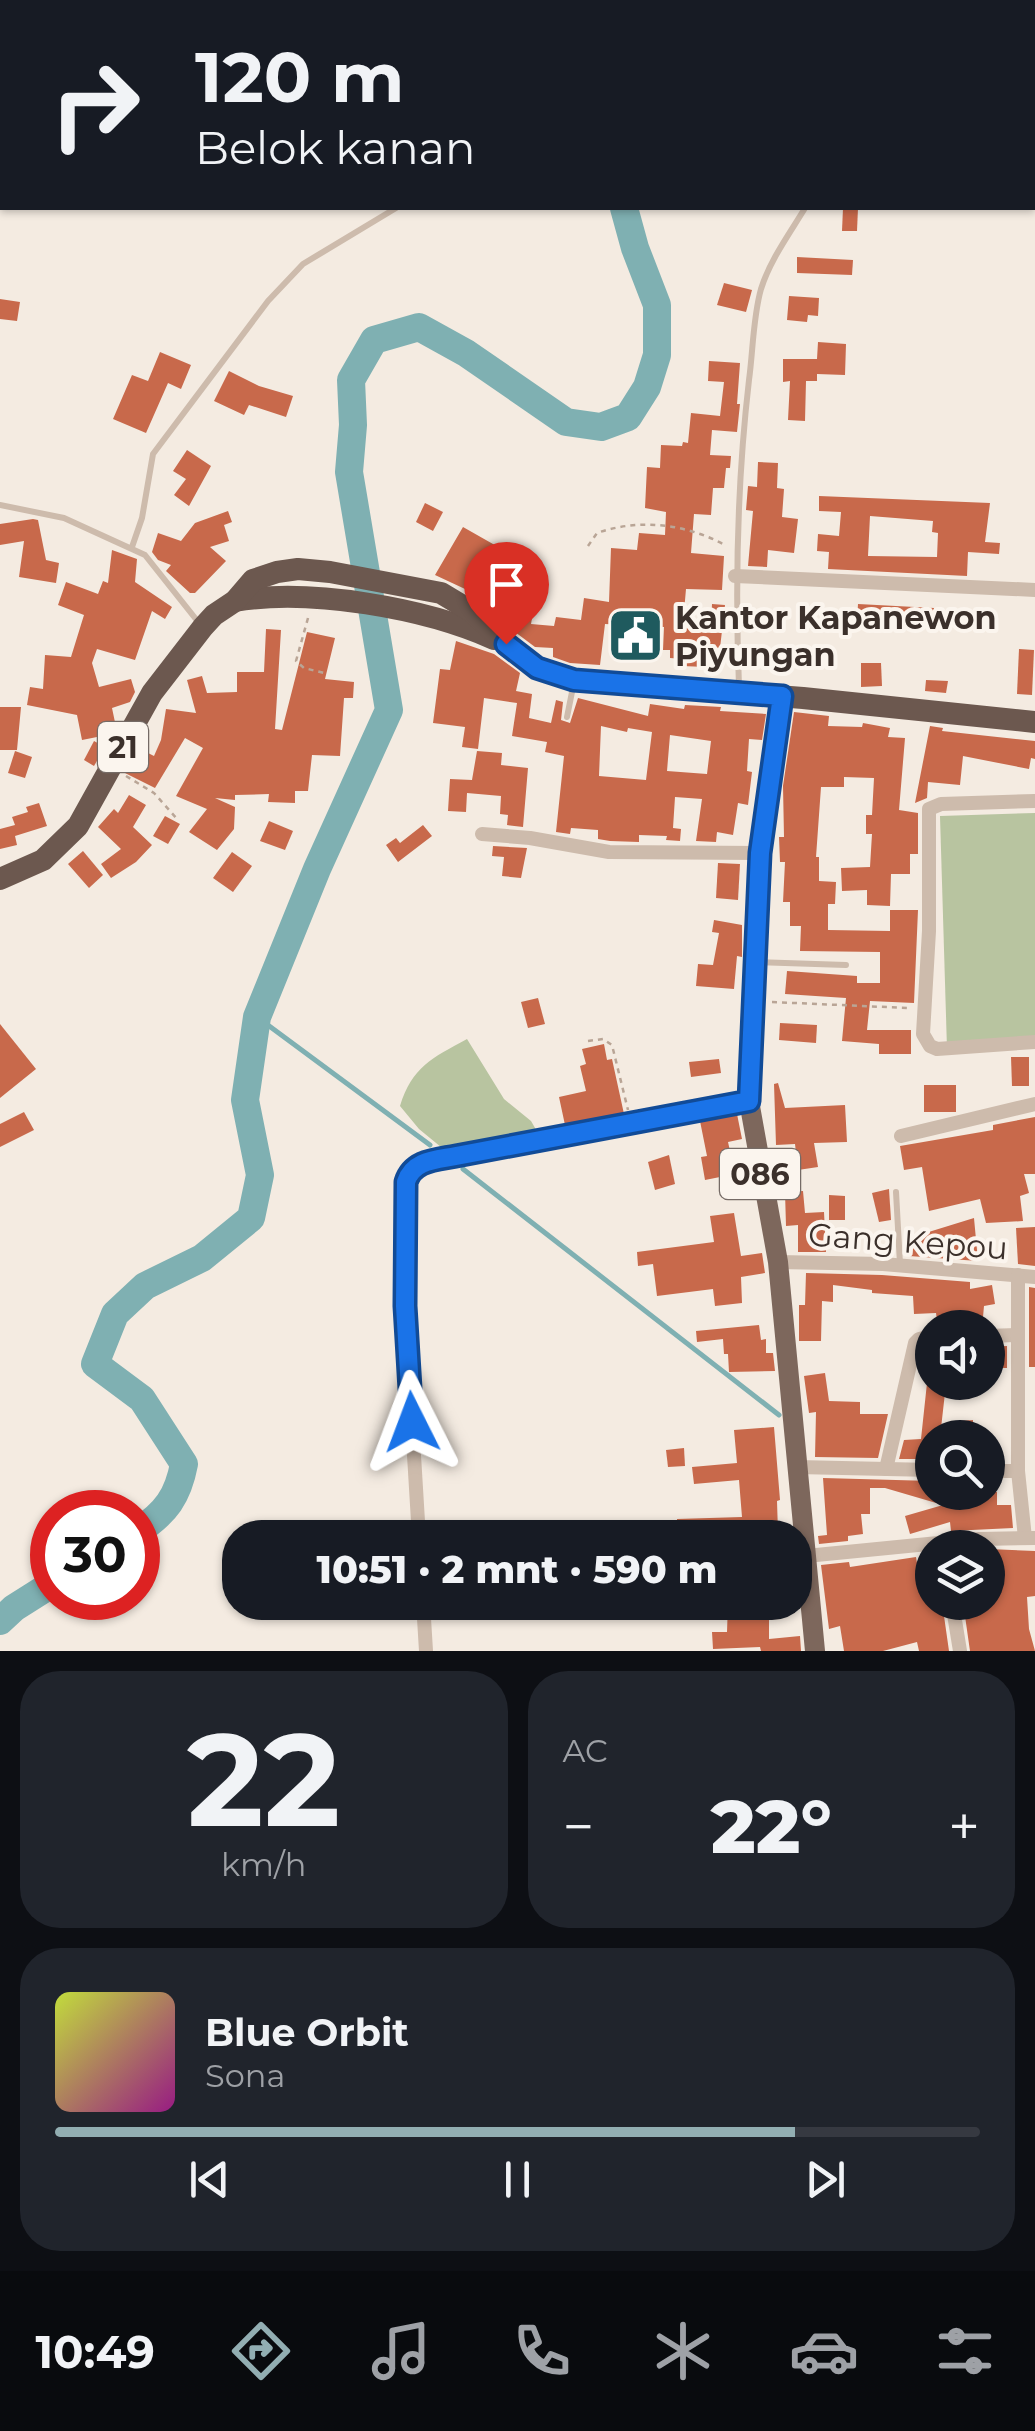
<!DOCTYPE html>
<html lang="id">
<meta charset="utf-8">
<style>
body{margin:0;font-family:Montserrat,sans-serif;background:#20242c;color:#f1f3f6;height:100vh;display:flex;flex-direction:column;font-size:38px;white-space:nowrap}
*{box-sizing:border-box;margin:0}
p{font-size:32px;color:#9ea1a6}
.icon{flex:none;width:55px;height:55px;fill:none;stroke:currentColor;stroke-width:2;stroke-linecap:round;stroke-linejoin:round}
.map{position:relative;height:1651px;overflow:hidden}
.details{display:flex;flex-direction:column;gap:20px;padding:20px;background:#0d0f14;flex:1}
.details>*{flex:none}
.top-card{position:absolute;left:0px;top:0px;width:1035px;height:210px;box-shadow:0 2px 8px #0004;background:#171b24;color:#f1f3f6;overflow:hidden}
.tools{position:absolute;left:915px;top:1310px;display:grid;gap:20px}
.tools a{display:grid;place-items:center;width:90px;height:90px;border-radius:50%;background:#171b24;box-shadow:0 2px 8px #0004;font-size:50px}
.speed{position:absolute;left:30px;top:1490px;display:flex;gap:20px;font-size:50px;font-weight:700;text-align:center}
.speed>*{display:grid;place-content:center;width:130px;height:130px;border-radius:50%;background:#171b24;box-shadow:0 2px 8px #0004;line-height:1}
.speed .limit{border:15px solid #d22;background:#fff;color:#111}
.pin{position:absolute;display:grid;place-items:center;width:85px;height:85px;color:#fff;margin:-102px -42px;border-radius:50% 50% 50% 0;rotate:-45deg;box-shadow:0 0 10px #0007}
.pin .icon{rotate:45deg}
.me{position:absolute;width:110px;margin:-55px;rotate:357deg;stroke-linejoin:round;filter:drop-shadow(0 0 8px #0008)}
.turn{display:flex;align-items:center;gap:35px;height:210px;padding:0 30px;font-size:45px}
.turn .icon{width:130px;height:130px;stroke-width:2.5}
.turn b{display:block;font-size:70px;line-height:85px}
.big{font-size:75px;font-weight:800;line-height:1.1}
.details .widget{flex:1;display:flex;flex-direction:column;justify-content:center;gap:15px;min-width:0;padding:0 35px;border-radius:40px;background:#20242c}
.details .dial{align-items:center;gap:0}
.dial b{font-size:130px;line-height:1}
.song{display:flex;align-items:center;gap:30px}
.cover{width:120px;height:120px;border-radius:15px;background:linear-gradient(135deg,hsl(70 70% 55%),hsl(310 70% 35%))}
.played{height:10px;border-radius:5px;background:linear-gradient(90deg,#92aeb2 80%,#363941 80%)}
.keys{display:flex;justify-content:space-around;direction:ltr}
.heat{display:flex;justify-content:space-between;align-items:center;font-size:55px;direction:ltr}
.details .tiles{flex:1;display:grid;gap:20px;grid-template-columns:1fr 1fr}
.widget:last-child{grid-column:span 2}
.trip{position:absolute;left:222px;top:1520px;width:590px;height:100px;border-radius:40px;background:#171b24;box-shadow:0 2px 8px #0004;font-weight:800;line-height:100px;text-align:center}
.tabs{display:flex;height:160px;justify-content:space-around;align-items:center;background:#090b0e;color:#9ea1a6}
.tabs .icon{width:70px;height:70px}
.tabs .current{color:#92aeb2}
.tabs b{font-size:45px;color:#f1f3f6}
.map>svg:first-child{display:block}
.green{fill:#b8c4a0}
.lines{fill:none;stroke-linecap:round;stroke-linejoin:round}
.stream{stroke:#7fb0b2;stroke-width:5}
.river{stroke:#7fb0b2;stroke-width:28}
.building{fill:#c8694b;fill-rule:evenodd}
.path{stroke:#b9a596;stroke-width:2.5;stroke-dasharray:5 5;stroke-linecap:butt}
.service{stroke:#cdbbac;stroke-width:6}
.minor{stroke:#cdbbac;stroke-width:14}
.primary{stroke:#7d675c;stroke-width:20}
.trunk{stroke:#6c584f;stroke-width:22}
.route-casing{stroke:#114b97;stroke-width:25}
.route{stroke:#1a73e8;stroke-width:18}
.labels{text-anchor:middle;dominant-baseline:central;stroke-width:8;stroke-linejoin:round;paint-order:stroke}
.shield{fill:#fbf5ee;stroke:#756b66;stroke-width:2.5}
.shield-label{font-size:30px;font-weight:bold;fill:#3b302b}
.poi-label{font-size:32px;font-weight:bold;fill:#3b302b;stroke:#fbf5ee;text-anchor:start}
.street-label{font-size:32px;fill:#3b302b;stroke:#fbf5ee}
</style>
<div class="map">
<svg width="1035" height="1651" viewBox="0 0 1035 1651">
<rect width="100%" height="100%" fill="#f4ebe1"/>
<g class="green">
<path d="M1035,813v233l-88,3 -7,-233z"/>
<path d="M467,1039l37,60 27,22 7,12 -91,19 -28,-23 -19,-23c12,-39 32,-48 67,-67z"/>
</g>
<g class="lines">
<g class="stream">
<path d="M257,1017l173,128"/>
<path d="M463,1169l316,246"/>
</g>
<g class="river">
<path d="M688,2l1,-2"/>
<path d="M138,1531c28,-18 40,-35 46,-67l-42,-65 -47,-35 20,-50 30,-28 57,-28 49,-40 9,-43 -15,-75 12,-83 60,-148 72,-159 -40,-238 4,-47 -2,-45 23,-40 45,-13 47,26 100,69 35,5 27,-10 19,-30 10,-32v-50l-22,-57 -11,-40"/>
<path d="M0,1621l14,-13 38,-24"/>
</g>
</g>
<g class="building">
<path d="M843,208h15l-1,23h-15z"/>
<path d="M797,257l56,3 -1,15 -55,-2z"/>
<path d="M724,283l28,7 -6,22 -29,-7z"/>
<path d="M789,296l30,2 -1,18 -10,-1 -1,7 -20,-2z"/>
<path d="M0,299l20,3 -3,19 -17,-2z"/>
<path d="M818,342l28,2 -1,31 -28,-1v7h-11l-1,40 -17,-1 2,-39 -7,1v-23h34z"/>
<path d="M160,352l31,13 -10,24 -13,-6 -22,50 -33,-14 19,-44 16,6z"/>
<path d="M709,361l31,2 -3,41h3l-3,28 -25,-2 -2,25 21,1 -1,12h-4l-2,20h-11l-2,27 -17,-1 -3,39 33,3 -2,34 -36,-1 -3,34 28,1 1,-20 13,1 -5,43 -13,-2 -1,21 -24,-1 1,-7 -13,-1v-8h-7l1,-23 -59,-3 -5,41 -30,-2 -17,-6v-9l-18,-1 -20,-15 1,-12 -25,-12 -12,-10 1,-2 -45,-21 28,-48 37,21 -6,11 14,7 -7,13 37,6 -7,39 23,2 2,-9 25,3 3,-22 25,4 2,-54 26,2 2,-17 26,2 1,-23 -21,-4 2,-41 13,1 1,-23 21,1 1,-4 5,1 3,-30 29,3 4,-34 -16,-1z"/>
<path d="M229,371l30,15 34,10 -7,21 -37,-12 -5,10 -30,-14z"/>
<path d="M187,450l24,16 -22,40 -15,-11 12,-16 -13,-8z"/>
<path d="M758,462l20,1 -1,25 7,1 -2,28 16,2 -4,34 -26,-3 -1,17 -19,-1 5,-55 -7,-1 2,-24 9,1z"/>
<path d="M819,496l171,7 -5,39 15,1 -1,11 -31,-2 -1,24 -139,-7 1,-17 -12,-1 1,-17 21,2 2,-24 -22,-1zM870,516l63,5 -1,11 6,1 -1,24 -69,-1z"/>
<path d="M425,503l18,9 -10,19 -17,-9z"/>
<path d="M228,511l4,11 -8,3 5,16 -19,6 16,14 -31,32h-5l-24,-22 5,-6 -13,-5 -6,-8 6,-19 23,8 14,-18z"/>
<path d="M33,519l5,1 8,40 13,3 -3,20 -37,-6 5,-36 -24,4v-21z"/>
<path d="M112,550l25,9 -2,23 37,25 -7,12 -13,-8 -17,49 -38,-11 -5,14 7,24 32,-8 4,13 -5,10 -18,6 4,19 -4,7 -30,6 -5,-25 -50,-10 3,-18 13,2 2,-34 26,2 13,-42 -26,-10 8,-23 32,12 5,-13 5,2z"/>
<path d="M858,604l76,4 -1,19 -76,-4z"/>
<path d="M266,629l15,1 -6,99 7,1 25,-98 28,6 -10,41 29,3 -1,16h-9l-4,58 -28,-1 -4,36h-13v12l-27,-1 1,-8 -34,1v5l-20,-2 20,9 -1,22 -17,21 -28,-18 18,-23 -31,-13 27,-48 -18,-10 -30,50 -30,-15 13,-25 16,8 7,-16 5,-31 30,4 -9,-33 15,-4 5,17 30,-1v-20h27z"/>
<path d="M456,641l38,13 26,19 -4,18 16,3 -3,24 22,5 5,-23 7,2 -2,18 9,3 8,-25 70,18 2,-12 34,5 1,-4 36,2 -1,4 46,3 -4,26 -13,-1 -2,32 5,1 -4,33 -10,-2 -5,32 -16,-3 -1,10 -20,-1 6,-42 -27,-2 -2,31 8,1 -1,12 -14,-1 1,-4 -28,-1v7l-29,-1 -12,-2v-9l-27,-2 -1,6 -14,-2 8,-76 -19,-4 2,-10 -35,-6 5,-33 -33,-5 -6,51 -16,-2 3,-20 -32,-4 7,-54 10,1zM601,726l26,6 1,-4 24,4 -6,48 -47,-4zM670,735l41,6 -4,33 -40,-3z"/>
<path d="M780,646l24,2 -1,14 -24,-2z"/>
<path d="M1019,649l15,1 -2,45 -15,-1z"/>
<path d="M861,663h20l1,23 -21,1z"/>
<path d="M926,680l22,1 -2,12 -21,-2z"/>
<path d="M0,707h21l-4,43h-17z"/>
<path d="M794,712l35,4 -1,10 34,1 1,-4 27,5 -2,9 17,1 -6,72 19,3v41h-8v20h-19l-1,32 -23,-1v-15l-25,1 -1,-23 29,-1 2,-33h-6v-19h6l2,-37 -30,-1v10h-23l-5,70h3v24l17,1 -1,22h-7v26l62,1v-21h28l-4,93 -44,-2 -3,29h44v24h-32v-10l-37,-3 4,-43 -61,-4 2,-23 70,5v7h23v-31l-80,-1 1,-25h-11v-24h-7l2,-40h-5l-1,-25h5l-1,-51z"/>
<path d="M930,726l13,2 -1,3 93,10v18l-4,-1 -2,11 -66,-13 -3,29 -32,-3 -1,16 -12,5z"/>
<path d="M94,741l11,6 -11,19 -10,-6z"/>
<path d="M15,751l17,6 -7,21 -17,-5z"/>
<path d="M477,751l25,2 -1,12 27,3 -5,59 -16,-2 1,-10 -8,-1 1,-18 -34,-3 -1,19 -18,-1 2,-32 22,1z"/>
<path d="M129,795l17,10 -13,22 19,18 -16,17 -25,16 -10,-14 20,-15 -23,-22 16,-18 4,4z"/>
<path d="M39,803l8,23 -32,10 2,9 -17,4v-20l15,-4 -3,-8 16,-5 -2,-5z"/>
<path d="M165,816l15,8 -12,20 -15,-8z"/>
<path d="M269,821l24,10 -8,19 -25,-9z"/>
<path d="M423,825l9,11 -34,26 -12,-17 10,-7 4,5z"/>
<path d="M493,846l34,2 -6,30 -19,-2 2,-19 -12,-1z"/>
<path d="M83,851l20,24 -14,13 -21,-24z"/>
<path d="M232,852l20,14 -19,26 -20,-14z"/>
<path d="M718,863l22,1 -2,36 -22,-2z"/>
<path d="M714,920l28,5v32l-5,-1 -3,33 -38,-3 2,-22 15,1 6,-32 -7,-1z"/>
<path d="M538,998l7,26 -17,4 -7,-26z"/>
<path d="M780,1023l37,2 -1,18 -37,-3z"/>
<path d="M0,1024l36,45 -36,29z"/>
<path d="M604,1044l3,16 5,-1 12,55 -59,11 -6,-28 27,-6 -6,-25 6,-2 -4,-15z"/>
<path d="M1011,1057h18v29h-17z"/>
<path d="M719,1059l2,14 -30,4 -2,-15z"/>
<path d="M778,1083l7,25 60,-3 2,37 -33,1 4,24 -20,3 -3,-26 -19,1 -2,-61z"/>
<rect x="924" y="1085" width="32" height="27"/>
<path d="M24,1112l10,18 -34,17v-23z"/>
<path d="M737,1114l5,25 -14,3 7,32 -30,6 -4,-23 6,-1 -7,-35z"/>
<path d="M1035,1117v57h-11l5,19 -9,3 3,25 -37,2 -6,-24 -51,12 -7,-44 -18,3 -4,-24 93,-16v-5z"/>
<path d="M669,1155l6,29 -20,6 -7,-28z"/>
<path d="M889,1189l2,31 -12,2 -7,-29z"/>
<path d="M803,1191l2,22 19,-1 2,40h-28v-27l-12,1 -1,-34z"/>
<path d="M829,1195l16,1v24h-16z"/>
<path d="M734,1213l7,43 21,-3 3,20 -24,4 1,26 -27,3 -2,-17 -56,7 -4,-32 -15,2 -1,-14 77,-10 -4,-26z"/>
<path d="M974,1218l4,43 -69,-5 -3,-17z"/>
<path d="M1035,1227v39l-17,-2 -2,-36z"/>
<path d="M806,1273l76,2 88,7v7l22,-4 3,19 -11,2 -2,22h-44l-2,-15 -22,1 -1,-18 -41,-3v-3l-39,-5v17l-11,-1 -1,40h-22v-36h6z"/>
<path d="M1029,1287l6,1v79h-6z"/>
<path d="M759,1325l2,15 5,-1v14h7l2,18 -46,1 -1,-18h-4l-1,-15 -26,3 -1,-11z"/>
<path d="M1007,1346v22h-19v-21z"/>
<path d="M825,1373l4,28 31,1v12h28l-10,44 -63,-1 1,-45 -7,1 -5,-37z"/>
<path d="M927,1383l19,1 -6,53h-8v22h-33l5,-19 17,-1z"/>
<path d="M973,1420v18h-12l-1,-17z"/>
<path d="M774,1427l6,73 -3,1 1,31 -101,5v-18l65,-2 -3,-37 -45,4 -2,-17 45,-4 -3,-33z"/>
<path d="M684,1448l1,18 -17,1 -2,-17z"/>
<path d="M823,1478l109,3v11h65v13h14l2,23 -62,3 -1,-9 -40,12 -5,-18 38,-11 -58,-17h-15v26h-9l2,20 -15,2v5l-29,3 -1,-8 9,-1z"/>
<path d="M988,1549l47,2v45l-8,1 2,32 6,22h-65l-7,-49h25z"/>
<path d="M916,1557l6,37 10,-3v11h10l7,49h-30l-2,-9 -34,9h-39l-4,-25 -11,3 -8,-64 28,-3 1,5z"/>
<path d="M728,1602h67v11h-26v26l31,-3 1,15h-40l-1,-4 -47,2 -1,-17h15z"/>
</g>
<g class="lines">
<g class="path">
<path d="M588,546l9,-13c43,-15 89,-9 128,12"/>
<path d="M308,618l-12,43 8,7 20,5"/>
<path d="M126,776l28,17 24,27"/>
<path d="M772,1002l136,6"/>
<path d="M588,1041l15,-2 9,6 16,65"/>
</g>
<g class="service">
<path d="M477,2l1,-2"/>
<path d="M891,2l1,-2"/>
<path d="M0,505l64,13 81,37 54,68"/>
<path d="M132,547l10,-29 11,-64 115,-153 35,-37 93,-56"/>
<path d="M739,687c-4,-103 -2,-204 10,-307 4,-29 4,-63 12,-91 9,-29 29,-56 44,-81"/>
<path d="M567,717l6,-30"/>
<path d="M757,962l89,3"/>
<path d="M896,1192l4,72"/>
</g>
<g class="minor">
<path d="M735,576l300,14"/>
<path d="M1035,801l-94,3 -12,5v122l-6,103 7,12 7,3 98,-7"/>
<path d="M482,834l48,4 79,14 151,1"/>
<path d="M901,1136l134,-32"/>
<path d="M778,1262l105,2 152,13"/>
<path d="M1018,1275v196l7,67"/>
<path d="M988,1336l28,-1"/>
<path d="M797,1467l135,3"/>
<path d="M886,1469l29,-126 4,-4 13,-3"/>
<path d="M988,1471h30"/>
<path d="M419,1538l-14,-232 1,-124c8,-22 30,-22 50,-26l293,-55"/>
<path d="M806,1556l173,-17 56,-1"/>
<path d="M423,1602l3,49"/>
<path d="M952,1602l8,49"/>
</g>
<path class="primary" d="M782,697l-22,156 -11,248 29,161 37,389"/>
<g class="trunk">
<path d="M235,601c75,-13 190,7 259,38"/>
<path d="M0,879l43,-19 35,-34 74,-133 51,-66 11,-12 21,-14 18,-21 24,-8 21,-3 32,3 111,21 30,18 35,33 31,23 38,13 228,18 232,24"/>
</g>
</g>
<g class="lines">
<defs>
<path id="route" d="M412,1422l-7,-116 1,-124c7,-22 30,-22 50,-26l293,-55 11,-248 22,-157 -208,-16 -37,-12 -31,-24"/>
</defs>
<use href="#route" class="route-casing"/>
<use href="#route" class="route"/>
</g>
<defs>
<symbol id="civic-square" viewBox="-11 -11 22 22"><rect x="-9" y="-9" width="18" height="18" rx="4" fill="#1f5a5e" stroke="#fbf5ee"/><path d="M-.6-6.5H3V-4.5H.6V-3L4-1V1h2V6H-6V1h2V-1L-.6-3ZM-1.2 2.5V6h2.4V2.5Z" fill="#fff"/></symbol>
</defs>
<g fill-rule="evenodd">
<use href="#civic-square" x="604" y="604" width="63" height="63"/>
</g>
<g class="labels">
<g class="shield">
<rect x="98" y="722" width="50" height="50" rx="8"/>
<rect x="720" y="1149" width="80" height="50" rx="8"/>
</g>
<g class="shield-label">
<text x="123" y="747">21</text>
<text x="760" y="1174">086</text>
</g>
<g class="poi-label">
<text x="675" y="617">Kantor Kapanewon<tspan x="675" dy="37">Piyungan</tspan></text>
</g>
<g class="street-label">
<text transform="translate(908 1241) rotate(4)">Gang Kepou</text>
</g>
</g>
</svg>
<div class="tools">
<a><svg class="icon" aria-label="sound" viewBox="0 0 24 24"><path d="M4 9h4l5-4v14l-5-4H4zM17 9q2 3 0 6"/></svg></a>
<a><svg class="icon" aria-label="search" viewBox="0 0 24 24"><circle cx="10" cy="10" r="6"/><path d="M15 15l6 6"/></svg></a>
<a><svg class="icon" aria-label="layers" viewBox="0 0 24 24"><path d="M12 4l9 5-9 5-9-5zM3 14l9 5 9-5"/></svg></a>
</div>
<div class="speed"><div class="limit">30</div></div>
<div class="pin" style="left:506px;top:644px;background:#d93025"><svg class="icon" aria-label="arrive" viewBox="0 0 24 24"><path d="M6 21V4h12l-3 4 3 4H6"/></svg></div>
<svg class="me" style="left:412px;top:1422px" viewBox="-20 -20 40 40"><path d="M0-17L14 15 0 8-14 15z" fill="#1a73e8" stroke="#fff" stroke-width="4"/></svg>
<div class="trip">10:51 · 2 mnt · 590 m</div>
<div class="top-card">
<div class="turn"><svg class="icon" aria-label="right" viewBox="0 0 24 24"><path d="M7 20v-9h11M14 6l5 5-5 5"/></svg><div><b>120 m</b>Belok kanan</div></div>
</div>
</div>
<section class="details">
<div class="tiles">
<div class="widget dial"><b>22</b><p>km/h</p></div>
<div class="widget"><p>AC</p>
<div class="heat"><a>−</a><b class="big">22°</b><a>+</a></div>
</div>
<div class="widget">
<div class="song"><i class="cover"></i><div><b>Blue Orbit</b><p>Sona</p></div></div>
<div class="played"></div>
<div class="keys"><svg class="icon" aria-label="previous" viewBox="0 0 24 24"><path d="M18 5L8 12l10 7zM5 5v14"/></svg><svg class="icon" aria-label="pause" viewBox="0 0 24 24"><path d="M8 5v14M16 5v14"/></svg><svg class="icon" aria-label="next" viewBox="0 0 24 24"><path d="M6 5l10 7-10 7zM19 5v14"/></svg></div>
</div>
</div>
</section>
<nav class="tabs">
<b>10:49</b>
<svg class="icon current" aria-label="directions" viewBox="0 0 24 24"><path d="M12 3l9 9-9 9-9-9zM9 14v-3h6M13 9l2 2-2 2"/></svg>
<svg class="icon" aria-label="music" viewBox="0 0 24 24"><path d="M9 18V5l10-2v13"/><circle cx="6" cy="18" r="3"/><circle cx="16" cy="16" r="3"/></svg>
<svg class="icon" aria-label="phone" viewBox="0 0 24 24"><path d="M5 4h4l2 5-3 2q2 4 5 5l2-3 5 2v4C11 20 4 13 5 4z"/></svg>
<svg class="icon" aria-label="climate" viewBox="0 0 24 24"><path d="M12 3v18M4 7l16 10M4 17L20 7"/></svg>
<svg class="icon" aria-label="car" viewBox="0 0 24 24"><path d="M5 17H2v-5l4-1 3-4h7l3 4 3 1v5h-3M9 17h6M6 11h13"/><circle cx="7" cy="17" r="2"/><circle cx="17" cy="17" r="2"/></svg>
<svg class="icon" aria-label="filters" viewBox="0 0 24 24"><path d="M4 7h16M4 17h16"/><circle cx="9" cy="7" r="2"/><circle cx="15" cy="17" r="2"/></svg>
</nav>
